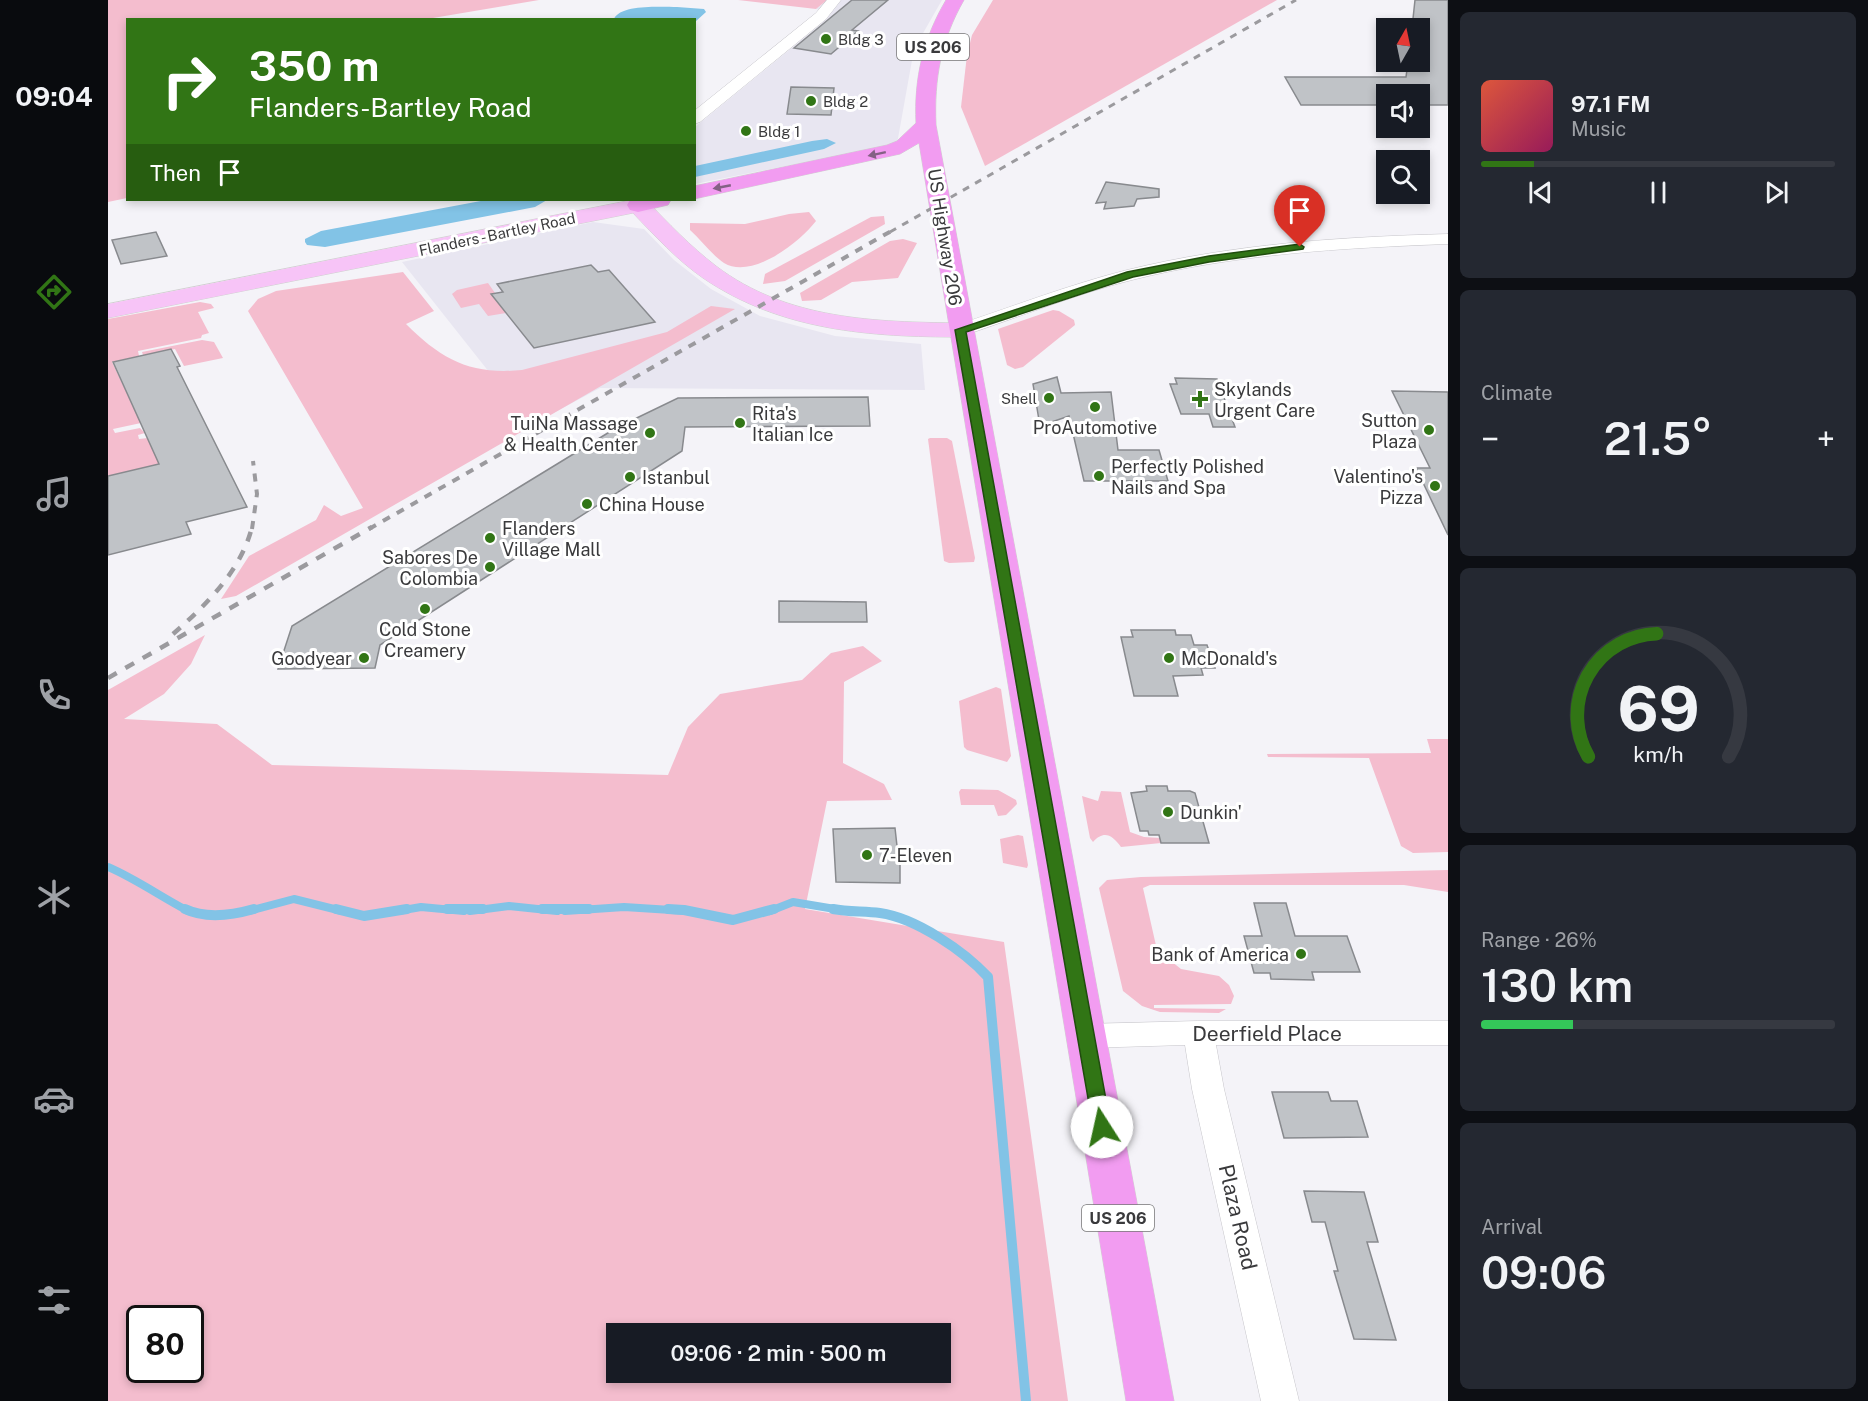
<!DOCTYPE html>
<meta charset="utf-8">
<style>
body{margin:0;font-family:"Public Sans",sans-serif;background:#242831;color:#f1f3f6;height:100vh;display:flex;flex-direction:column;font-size:22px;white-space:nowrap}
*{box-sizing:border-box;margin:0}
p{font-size:20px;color:#9ea1a6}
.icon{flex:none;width:33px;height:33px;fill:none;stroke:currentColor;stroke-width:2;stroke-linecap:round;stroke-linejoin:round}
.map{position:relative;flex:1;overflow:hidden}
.drawer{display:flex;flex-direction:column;gap:12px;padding:12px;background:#0d0f14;width:420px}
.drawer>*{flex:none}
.top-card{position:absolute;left:18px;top:18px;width:570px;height:183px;border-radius:0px;box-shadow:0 3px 9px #0003;background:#317515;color:#fff;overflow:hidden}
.needle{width:39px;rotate:9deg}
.controls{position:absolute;left:1268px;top:18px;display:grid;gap:12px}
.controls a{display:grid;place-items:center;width:54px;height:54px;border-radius:0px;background:#171b24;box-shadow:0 3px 9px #0003;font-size:30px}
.speed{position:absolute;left:18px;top:1305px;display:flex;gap:12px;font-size:30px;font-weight:700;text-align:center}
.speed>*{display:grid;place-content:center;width:78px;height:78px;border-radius:50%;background:#171b24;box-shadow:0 3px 9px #0003;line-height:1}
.speed .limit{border:3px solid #111;border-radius:9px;background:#fff;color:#111}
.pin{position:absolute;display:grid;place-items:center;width:51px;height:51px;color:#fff;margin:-62px -26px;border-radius:50% 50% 50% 0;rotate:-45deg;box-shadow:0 0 6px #0007}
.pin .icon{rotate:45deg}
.me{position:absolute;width:66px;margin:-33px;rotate:350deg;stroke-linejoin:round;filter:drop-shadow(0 0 4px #0008)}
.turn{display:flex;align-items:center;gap:21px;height:126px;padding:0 24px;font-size:27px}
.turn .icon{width:78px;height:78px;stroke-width:2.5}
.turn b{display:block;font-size:42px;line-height:51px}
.then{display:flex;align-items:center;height:57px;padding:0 24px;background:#0003;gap:12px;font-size:22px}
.big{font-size:45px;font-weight:600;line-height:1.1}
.drawer .widget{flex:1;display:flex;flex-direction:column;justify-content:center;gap:9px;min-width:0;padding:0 21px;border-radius:9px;background:#242831}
.drawer .dial{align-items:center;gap:0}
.dial svg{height:156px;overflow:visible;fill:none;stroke:#363941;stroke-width:7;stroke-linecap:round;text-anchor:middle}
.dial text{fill:#f1f3f6;stroke:none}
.song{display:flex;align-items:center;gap:18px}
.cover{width:72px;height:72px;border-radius:9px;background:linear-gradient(135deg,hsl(10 70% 55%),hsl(330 70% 35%))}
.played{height:6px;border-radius:3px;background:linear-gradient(90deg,#317515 15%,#363941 15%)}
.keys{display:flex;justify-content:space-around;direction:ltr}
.heat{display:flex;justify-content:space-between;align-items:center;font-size:33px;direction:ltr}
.charge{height:9px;border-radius:4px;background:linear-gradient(90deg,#34c759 26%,#363941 0)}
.trip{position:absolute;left:498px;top:1323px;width:345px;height:60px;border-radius:0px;background:#171b24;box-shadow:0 3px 9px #0003;font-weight:600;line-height:60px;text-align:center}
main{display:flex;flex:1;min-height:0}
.dock{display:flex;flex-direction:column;width:108px;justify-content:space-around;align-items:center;background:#090b0e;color:#9ea1a6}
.dock .icon{width:42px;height:42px}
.dock .current{color:#317515}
.dock b{font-size:27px;color:#f1f3f6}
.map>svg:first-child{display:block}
.built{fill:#e8e6f1}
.green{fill:#f4bdce;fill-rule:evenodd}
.water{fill:#82c3e6}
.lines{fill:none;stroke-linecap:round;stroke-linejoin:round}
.stream-far1{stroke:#82c3e6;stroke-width:8}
.stream{stroke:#82c3e6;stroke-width:10}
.building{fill:#c0c3c7;stroke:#888a8e;stroke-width:1.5}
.minor-casing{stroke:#c7c6cb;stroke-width:1}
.major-casing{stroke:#d0d0d0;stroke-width:1}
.highway-casing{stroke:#d0d0d0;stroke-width:1}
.minor{fill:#fff;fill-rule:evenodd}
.major{fill:#f7c4f7;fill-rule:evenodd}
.highway{fill:#f29cf1;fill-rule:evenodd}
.rail-far2{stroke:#9b9a9e;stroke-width:3;stroke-dasharray:7 7;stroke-linecap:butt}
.rail-far1{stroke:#9b9a9e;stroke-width:4;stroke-dasharray:8 8;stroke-linecap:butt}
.rail{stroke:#9b9a9e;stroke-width:4.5;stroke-dasharray:10 10;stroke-linecap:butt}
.oneway{fill:#846184}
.route{fill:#317515;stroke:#204c0e;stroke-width:1.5}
.poi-dot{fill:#317515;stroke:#fff;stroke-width:2}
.labels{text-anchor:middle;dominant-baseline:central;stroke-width:6;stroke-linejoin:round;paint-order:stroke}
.far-poi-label{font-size:15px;fill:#3a3a3c;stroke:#fff;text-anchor:start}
.far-street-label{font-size:15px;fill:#3a3a3c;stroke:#fff}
.shield{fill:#fff;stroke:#757576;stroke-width:1.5}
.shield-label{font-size:16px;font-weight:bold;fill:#3a3a3c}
.street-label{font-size:18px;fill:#3a3a3c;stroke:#fff}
.poi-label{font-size:18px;fill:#3a3a3c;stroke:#fff;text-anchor:start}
.near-street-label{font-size:21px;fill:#3a3a3c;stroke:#fff}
</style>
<main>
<nav class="dock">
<b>09:04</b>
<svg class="icon current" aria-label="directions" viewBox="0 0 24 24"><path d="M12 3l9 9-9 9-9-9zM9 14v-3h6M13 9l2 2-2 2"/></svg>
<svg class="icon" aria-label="music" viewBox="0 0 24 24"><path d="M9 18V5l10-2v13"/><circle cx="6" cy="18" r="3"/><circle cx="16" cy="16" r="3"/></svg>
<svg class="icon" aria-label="phone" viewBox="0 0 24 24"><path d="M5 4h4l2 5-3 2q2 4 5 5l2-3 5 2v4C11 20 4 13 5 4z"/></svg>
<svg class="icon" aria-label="climate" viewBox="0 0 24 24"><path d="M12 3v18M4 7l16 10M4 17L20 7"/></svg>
<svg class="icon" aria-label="car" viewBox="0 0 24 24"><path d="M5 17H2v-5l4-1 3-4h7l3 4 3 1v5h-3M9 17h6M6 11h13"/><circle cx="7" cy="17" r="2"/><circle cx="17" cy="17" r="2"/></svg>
<svg class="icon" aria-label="filters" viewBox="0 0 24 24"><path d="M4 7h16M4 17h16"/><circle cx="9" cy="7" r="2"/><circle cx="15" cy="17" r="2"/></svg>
</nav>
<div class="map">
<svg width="1340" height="1401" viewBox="0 0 1340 1401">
<rect width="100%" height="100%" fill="#f4f3f8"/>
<g class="built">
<path d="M719,0h115l-28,49 -17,95 -202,40v-57l127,-104 7,-12 -13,-2z"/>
<path d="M485,222l51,7 30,31 37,29 49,27 75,20 86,8 4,46 -325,-2 -69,37 -129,-163z"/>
</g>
<g class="green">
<path d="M0,0h431l-112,19 -299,1 -1,178 -19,4z"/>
<path d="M630,0h89l-11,9z"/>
<path d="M885,0h284l-292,166 -24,-59 6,-52 5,-20z"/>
<path d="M701,212l7,9c-16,21 -64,59 -92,42 -12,-8 -23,-23 -34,-33v-7l55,1 44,-10z"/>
<path d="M776,216l1,8 -100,57 -22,3 2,-10 106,-57z"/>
<path d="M795,239l14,4 -19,35 -46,4 -31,18 -19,1 -2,-8 90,-52z"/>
<path d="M295,272l31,39 -28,13c36,36 65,51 116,46l145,-38 44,-26 24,3 -499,287 -15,3 28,-43 67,-36 8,-15 17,11 22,-8 -115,-197 10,-12 18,-8z"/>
<path d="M380,283l7,10 -3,1 14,19 -18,3 -9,-12 -18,4 -9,-14 5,-4z"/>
<path d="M92,302l11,2 3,4 -16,4 11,21 -7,2 -1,3 -63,13 1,5 -27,6 29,61 -28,6 2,4 25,-5 5,5 -7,2 1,4 9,-1 13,29 -20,6 -2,-4 -31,7v-157z"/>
<path d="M945,310l6,1 15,9 1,5 -52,42 -8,2 -8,-4 -9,-36z"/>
<path d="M94,340l12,2 9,16 -39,8 -9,-17 -32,6 -1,-3z"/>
<path d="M822,438h17l5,3 23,117 -1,4 -25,1 -5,-2 -16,-122z"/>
<path d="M97,635l-14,29 -27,30 -40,25 93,5 55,41 396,10 20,-48 32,-33 82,-14 29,-27 32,-7 19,15 -38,21 -1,81 41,21 8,16 -65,1 -22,108 199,33 64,459h-960v-711zM32,1318h50v52h-50zM508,1334h324v38h-324z"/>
<path d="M888,687l5,2 10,67 -4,6 -40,-12 -3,-3 -5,-46z"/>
<path d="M1319,739h21v113l-35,1 -12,-7 -32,-88 -101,-1 -1,-3 164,-1z"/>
<path d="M853,789l37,1 18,10 1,4 -11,11 -8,1 -4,-11h-33l-2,-13z"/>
<path d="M993,791l20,1 9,40 14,5 16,1 1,5 -40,4c-9,-12 -17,-17 -28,-5l-3,-4 -8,-42 16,5z"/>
<path d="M910,835l5,1 5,29 -1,3 -24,-5 -3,-24z"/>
<path d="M1340,870v22l-44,-7h-254l-7,3 14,62 24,19 38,7 10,9 5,11 -3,8 -77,1v3l72,1 -7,4 -59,-1 -18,-6 -19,-15 -24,-103 8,-8 34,-3z"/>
</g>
<g class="water">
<path d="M569,7l27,2 2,3 -11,10 -1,-2 -80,-1c6,-15 48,-12 63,-12z"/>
<path d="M719,139l9,4 -12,6 -129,28v-11l117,-25z"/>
<path d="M378,200h61l-12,7 -210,40 -18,-2 -2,-3v-3l16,-8z"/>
</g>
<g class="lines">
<g class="stream-far1">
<path d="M0,867c28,12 53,30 80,44"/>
<path d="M141,911l45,-12 48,12"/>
<path d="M290,911l23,-4 43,4"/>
<path d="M362,911l39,-5 48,5"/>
<path d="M457,911l59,-4 63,4"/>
<path d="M662,911l23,-9 54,9"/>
</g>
<g class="stream">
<path d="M77,909c21,10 48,6 69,0"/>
<path d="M228,909l28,7 43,-7"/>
<path d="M339,909h36"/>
<path d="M434,909h47"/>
<path d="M560,909l16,1 49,10 41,-11"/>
<path d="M725,909c15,3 31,2 47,4 36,5 84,38 108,64l38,424"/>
</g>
</g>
<g class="building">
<path d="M744,0h36l-36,30 6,1 -27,23 -37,-6z"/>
<path d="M1307,0h33v105h-29v-11h-33v11h-85l-16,-28h121l2,-15h11v-34h-7z"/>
<path d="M683,87l43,1 -3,27 -44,-1z"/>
<path d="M998,182l53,7v8l-22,2 -3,7 -30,3 2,-7 -10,1z"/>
<path d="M48,232l11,24 -46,8 -9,-24z"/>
<path d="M483,265l7,7 11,-2 46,52 -121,26 -43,-54 12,-2 -6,-8z"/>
<path d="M63,349l9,17 -3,1 70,140 -61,15 5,12 -83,21v-79l51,-12 -46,-102z"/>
<path d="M949,377l4,16 50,-1 7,58h41l9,31h-84l-15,-65 -29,10 -7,-42z"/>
<path d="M1067,378l42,1 18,48h-22l-4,-13h-28l-11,-30h7z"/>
<path d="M1284,391l56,1v143l-32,-67h14z"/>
<path d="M760,397l2,29 -185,1 -3,24 -302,194 -5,23 -97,1 14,-43 324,-198 62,-30z"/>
<path d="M671,601l87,1 1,20h-88z"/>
<path d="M1023,630h44l1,5h15l3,10h13l8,23h-14l2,7 -30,1 5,20h-44l-13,-59h12z"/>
<path d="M1038,786h21l1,5h22l5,2 14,50h-48l-2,-8h-10l-1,-4h-8l-9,-38 16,-2z"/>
<path d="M787,828l2,18 3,4v33l-64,-1 -3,-53z"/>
<path d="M1146,903h32l9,33h52l13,36h-48l2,8 -43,-1 -1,-6h-16l-10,-37h18z"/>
<path d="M1164,1092h56l3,9h26l11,36 -84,1z"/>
<path d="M1196,1191l60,1 14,50h-11l29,98 -42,-1 -20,-68h4l-13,-49h-13z"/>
</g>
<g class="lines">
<defs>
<g id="minor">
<path d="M719,0h14l-15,19 -126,103 -6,2v-13l122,-98z"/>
<path d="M1340,234v10c-106,4 -213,10 -316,36 -56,14 -110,36 -164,54h-14l-3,-4 3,-4c58,-19 114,-41 173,-56 106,-26 213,-33 321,-36z"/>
<path d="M1090,1021h250v24h-232l8,44 75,312h-38l-69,-312 -7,-44 -99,3 -11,-4 -5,-8 5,-8 11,-4z"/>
</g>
<path id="major" d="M524,200h14c22,23 44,46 70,66 71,54 160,56 245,57l9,2 3,5 -3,5 -9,2c-91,0 -180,-6 -258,-59 -26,-18 -48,-42 -70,-65l-525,105v-14z"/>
<g id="highway">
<path d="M838,0h18c-23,40 -30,79 -28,125l238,1276h-48l-207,-1258 -19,11 -206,45v-13l193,-41 10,-4 19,-18c-2,-45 7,-84 30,-123z"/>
<path d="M522,200h41l-3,5 -30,7 -8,-2 -3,-5z"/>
</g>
</defs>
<use href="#minor" class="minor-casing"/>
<use href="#major" class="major-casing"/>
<use href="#highway" class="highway-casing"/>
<use href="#minor" class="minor"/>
<use href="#major" class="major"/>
<use href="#highway" class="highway"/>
<path class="rail-far2" d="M782,232l406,-232"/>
<g class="rail-far1">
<path d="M144,529l5,-35 -4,-33"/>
<path d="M261,529l524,-299"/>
</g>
<g class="rail">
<path d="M65,634c33,-29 68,-63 79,-107"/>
<path d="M0,678l264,-151"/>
</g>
</g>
<defs><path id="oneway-solid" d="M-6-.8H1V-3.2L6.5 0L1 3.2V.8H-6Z" transform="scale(1.5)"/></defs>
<g class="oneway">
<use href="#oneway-solid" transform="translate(769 154) rotate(168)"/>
<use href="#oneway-solid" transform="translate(614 187) rotate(169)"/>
</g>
<path class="route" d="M1192,244l4,3 -1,2 -94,13 -76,15 -167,55 145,795 -3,5 -6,2 -6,-2 -3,-5 -138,-797 172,-58 82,-16z"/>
<g class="poi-dot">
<circle cx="718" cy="39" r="6"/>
<circle cx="703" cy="101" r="6"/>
<circle cx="638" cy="131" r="6"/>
<circle cx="941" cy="398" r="6"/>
<path d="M1089 390h6v6h6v6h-6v6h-6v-6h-6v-6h6z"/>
<circle cx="987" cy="407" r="6"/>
<circle cx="632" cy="423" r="6"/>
<circle cx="1321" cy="430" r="6"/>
<circle cx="542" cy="433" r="6"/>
<circle cx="991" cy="476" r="6"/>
<circle cx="522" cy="477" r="6"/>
<circle cx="1327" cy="486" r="6"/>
<circle cx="479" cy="504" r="6"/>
<circle cx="382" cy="538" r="6"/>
<circle cx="382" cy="567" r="6"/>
<circle cx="317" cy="609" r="6"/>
<circle cx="256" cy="658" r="6"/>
<circle cx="1061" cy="658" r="6"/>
<circle cx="1060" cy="812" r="6"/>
<circle cx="759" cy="855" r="6"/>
<circle cx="1193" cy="954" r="6"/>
</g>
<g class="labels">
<g class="far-poi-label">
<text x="730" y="39">Bldg 3</text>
<text x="715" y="101">Bldg 2</text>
<text x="650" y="131">Bldg 1</text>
<text x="929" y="398" text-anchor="end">Shell</text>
</g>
<g class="far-street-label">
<text transform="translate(389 234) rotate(-12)">Flanders - Bartley Road</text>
</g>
<g class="shield">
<rect x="789" y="34" width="72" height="26" rx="4.5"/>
<rect x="974" y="1205" width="72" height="26" rx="4.5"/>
</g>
<g class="shield-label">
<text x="825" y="47">US 206</text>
<text x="1010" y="1218">US 206</text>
</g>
<g class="street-label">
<text transform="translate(837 237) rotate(81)">US Highway 206</text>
</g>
<g class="poi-label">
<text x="1106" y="389">Skylands<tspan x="1106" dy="21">Urgent Care</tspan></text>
<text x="644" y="413">Rita's<tspan x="644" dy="21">Italian Ice</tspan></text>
<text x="1309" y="420" text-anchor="end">Sutton<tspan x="1309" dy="21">Plaza</tspan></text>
<text x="530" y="423" text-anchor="end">TuiNa Massage<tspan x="530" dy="21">&amp; Health Center</tspan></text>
<text x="987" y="427" text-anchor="middle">ProAutomotive</text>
<text x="1003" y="466">Perfectly Polished<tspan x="1003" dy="21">Nails and Spa</tspan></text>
<text x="1315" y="476" text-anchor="end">Valentino's<tspan x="1315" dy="21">Pizza</tspan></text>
<text x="534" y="477">Istanbul</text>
<text x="491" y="504">China House</text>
<text x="394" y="528">Flanders<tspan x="394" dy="21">Village Mall</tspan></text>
<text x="370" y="557" text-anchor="end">Sabores De<tspan x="370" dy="21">Colombia</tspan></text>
<text x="317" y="629" text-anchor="middle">Cold Stone<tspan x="317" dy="21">Creamery</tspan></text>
<text x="244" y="658" text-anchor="end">Goodyear</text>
<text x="1073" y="658">McDonald's</text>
<text x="1072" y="812">Dunkin'</text>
<text x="771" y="855">7-Eleven</text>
<text x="1181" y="954" text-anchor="end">Bank of America</text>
</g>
<g class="near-street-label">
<text x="1159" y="1033">Deerfield Place</text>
<text transform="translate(1130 1217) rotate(77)">Plaza Road</text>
</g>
</g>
</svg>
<div class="controls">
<a><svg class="needle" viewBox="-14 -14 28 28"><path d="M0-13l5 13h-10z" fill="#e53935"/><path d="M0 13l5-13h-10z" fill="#9ea1a6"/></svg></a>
<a><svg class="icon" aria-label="sound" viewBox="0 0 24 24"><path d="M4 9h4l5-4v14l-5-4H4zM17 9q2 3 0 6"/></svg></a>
<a><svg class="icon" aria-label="search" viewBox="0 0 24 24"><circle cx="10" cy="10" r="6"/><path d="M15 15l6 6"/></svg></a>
</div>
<div class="speed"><div class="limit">80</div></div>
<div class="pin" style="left:1192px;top:247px;background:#d93025"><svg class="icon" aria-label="arrive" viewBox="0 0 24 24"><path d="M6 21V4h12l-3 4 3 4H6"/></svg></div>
<svg class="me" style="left:994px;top:1127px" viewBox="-20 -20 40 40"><circle r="19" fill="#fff"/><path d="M0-13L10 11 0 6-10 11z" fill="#317515"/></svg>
<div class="trip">09:06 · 2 min · 500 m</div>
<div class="top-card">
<div class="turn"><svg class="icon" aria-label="right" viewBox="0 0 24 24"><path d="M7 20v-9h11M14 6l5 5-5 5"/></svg><div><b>350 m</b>Flanders-Bartley Road</div></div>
<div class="then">Then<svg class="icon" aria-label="arrive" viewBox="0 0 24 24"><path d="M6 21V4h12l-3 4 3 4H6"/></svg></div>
</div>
</div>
<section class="drawer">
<div class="widget">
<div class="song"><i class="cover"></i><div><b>97.1 FM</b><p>Music</p></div></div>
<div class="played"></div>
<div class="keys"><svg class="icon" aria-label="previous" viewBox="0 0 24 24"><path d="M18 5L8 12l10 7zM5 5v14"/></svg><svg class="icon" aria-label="pause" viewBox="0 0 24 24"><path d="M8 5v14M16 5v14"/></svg><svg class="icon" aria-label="next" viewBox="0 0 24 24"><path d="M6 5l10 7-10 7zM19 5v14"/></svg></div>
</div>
<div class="widget"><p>Climate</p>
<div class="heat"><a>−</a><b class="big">21.5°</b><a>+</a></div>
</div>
<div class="widget dial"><svg viewBox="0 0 100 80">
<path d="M14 69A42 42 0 1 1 86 69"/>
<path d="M14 69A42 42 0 0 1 49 6" stroke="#317515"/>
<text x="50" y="56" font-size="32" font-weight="700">69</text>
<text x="50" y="72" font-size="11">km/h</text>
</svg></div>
<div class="widget"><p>Range · 26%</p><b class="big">130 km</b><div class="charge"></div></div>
<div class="widget"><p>Arrival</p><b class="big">09:06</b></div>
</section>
</main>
